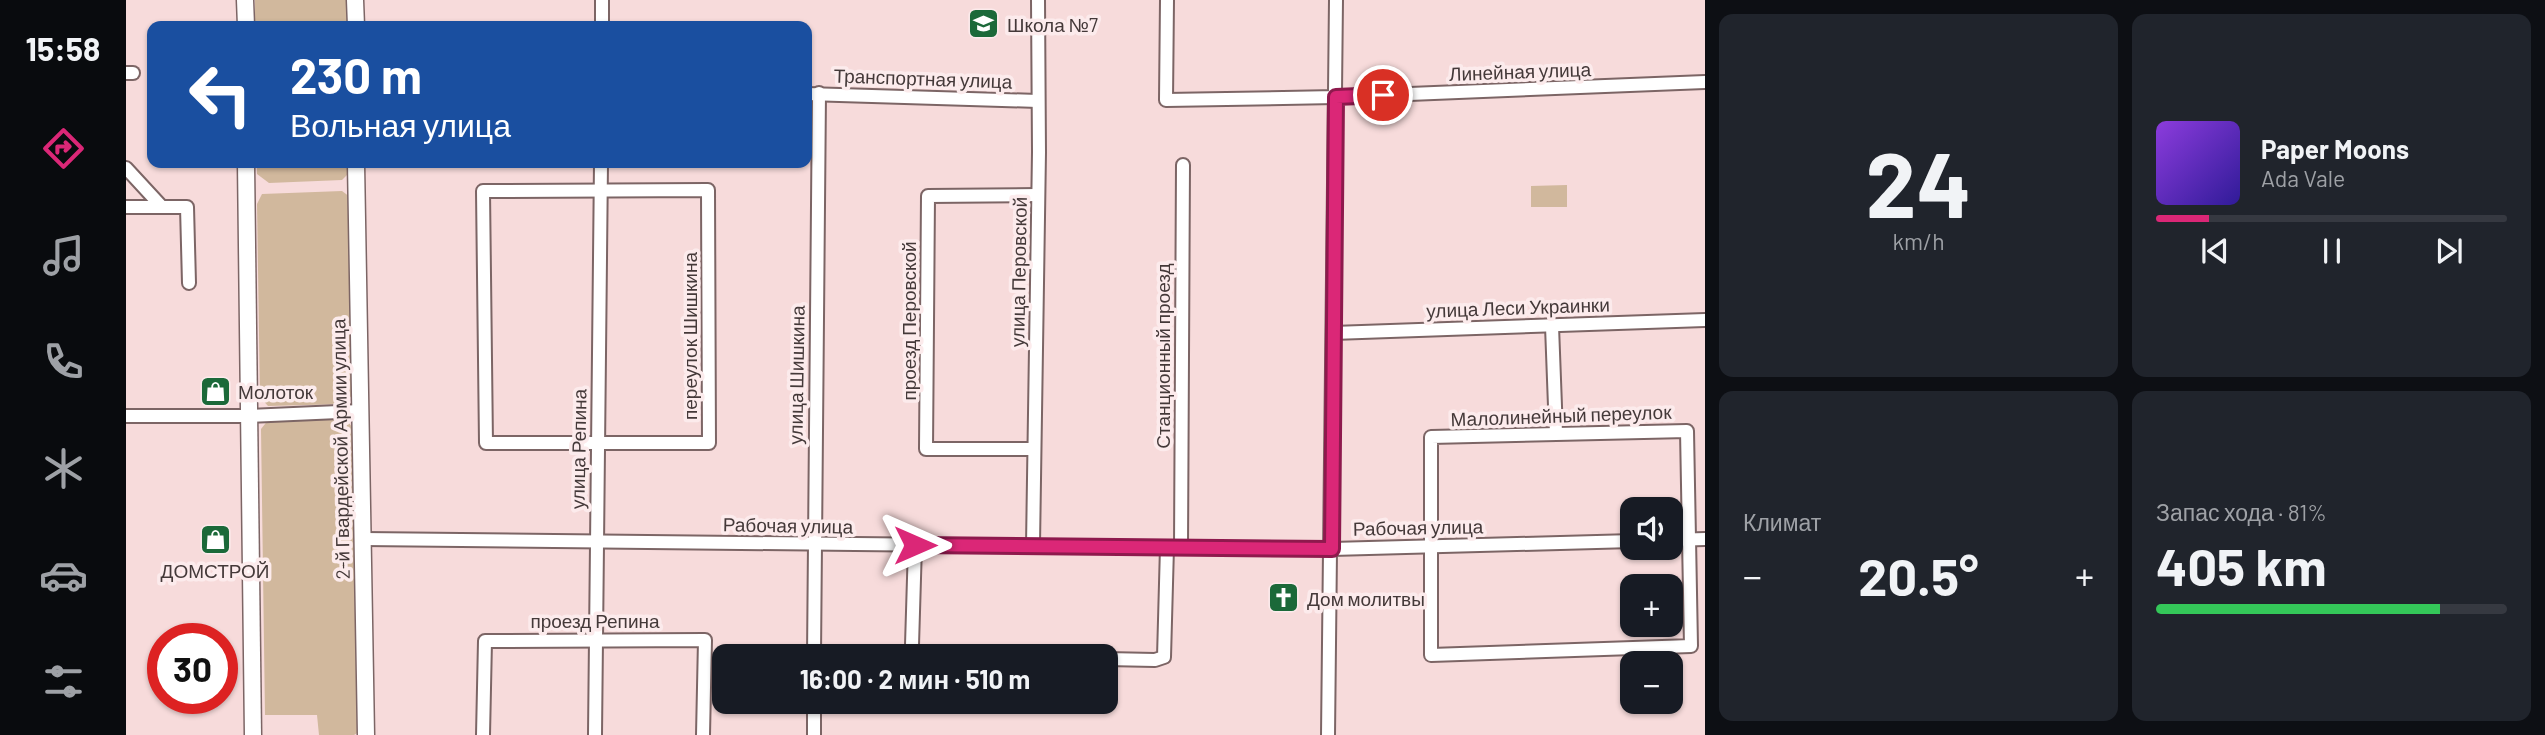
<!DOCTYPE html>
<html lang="ru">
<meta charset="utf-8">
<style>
body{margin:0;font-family:Barlow,sans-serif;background:#20242c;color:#f1f3f6;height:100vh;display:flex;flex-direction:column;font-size:26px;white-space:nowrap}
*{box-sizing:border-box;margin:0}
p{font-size:23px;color:#9ea1a6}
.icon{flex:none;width:38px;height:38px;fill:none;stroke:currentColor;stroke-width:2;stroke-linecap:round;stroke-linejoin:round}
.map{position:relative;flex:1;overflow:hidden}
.drawer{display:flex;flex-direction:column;gap:14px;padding:14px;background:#0d0f14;width:840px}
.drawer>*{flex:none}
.banner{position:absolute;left:21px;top:21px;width:665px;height:147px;border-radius:14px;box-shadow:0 2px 5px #0004;background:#1a4fa0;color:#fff;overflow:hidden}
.buttons{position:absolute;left:1494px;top:497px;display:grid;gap:14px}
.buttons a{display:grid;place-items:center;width:63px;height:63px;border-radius:14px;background:#171b24;box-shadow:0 2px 5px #0004;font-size:35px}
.speed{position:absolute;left:21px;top:623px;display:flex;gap:14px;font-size:35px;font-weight:700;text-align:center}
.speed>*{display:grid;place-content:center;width:91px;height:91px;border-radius:50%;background:#171b24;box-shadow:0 2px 5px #0004;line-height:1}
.speed .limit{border:10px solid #d22;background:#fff;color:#111}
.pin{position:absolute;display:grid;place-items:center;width:60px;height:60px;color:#fff;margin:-30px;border:4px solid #fff;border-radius:50%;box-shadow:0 2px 7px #0007}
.me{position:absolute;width:77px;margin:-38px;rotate:90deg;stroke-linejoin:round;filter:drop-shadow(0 0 5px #0008)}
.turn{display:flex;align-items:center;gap:24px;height:147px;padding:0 28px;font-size:32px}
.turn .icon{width:91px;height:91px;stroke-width:2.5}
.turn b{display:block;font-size:49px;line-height:60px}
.big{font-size:52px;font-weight:700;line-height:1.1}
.drawer .widget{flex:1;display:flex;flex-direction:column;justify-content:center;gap:10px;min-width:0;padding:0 24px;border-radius:14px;background:#20242c}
.drawer .dial{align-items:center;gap:0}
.dial b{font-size:91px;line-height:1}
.song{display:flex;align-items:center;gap:21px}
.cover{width:84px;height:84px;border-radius:10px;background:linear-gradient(135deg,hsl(270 70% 55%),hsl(250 70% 35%))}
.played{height:7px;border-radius:4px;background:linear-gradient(90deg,#db2777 15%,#363941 15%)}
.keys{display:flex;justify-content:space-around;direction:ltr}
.heat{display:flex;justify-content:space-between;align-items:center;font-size:38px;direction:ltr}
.charge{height:10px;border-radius:5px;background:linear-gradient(90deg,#34c759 81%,#363941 0)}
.drawer .tiles{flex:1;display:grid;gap:14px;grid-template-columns:repeat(2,1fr)}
.trip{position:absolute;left:586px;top:644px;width:406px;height:70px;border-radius:14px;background:#171b24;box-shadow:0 2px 5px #0004;font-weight:700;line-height:70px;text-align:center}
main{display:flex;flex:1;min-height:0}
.menu{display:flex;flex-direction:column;width:126px;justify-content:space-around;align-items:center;background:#090b0e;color:#9ea1a6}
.menu .icon{width:49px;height:49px}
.menu .current{color:#db2777}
.menu b{font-size:32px;color:#f1f3f6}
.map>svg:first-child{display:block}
.green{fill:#d1b89d}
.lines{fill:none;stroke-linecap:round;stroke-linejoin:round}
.minor-casing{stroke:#7c6565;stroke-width:16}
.major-casing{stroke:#7c6565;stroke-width:19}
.minor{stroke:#fff;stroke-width:12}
.major{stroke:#fff;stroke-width:16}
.route-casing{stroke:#8e194d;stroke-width:18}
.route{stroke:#db2777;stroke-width:12}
.labels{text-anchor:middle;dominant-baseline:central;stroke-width:7;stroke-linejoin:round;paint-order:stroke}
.poi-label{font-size:19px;fill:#443939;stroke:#fcebec;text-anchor:start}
.street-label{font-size:19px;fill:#443939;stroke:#fcebec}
</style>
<main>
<nav class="menu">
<b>15:58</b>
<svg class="icon current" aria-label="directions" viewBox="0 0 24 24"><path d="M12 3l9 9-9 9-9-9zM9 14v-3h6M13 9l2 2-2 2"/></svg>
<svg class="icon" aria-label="music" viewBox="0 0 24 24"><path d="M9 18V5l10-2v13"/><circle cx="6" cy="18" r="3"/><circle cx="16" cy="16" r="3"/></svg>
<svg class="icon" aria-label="phone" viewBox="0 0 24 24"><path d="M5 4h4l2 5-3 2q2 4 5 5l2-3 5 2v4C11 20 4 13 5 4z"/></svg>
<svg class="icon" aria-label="climate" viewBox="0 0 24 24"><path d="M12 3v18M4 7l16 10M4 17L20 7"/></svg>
<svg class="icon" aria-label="car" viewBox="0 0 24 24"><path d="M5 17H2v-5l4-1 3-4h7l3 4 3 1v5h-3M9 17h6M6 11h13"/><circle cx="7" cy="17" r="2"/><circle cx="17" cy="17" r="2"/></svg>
<svg class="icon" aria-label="filters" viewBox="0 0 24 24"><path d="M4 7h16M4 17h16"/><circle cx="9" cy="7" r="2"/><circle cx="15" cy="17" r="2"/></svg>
</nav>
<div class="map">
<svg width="1579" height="735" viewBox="0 0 1579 735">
<rect width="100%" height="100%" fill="#f7dbdb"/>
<g class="green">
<rect x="129" y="0" width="92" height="26"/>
<path d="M131,163h92v10l-7,7 -73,3 -12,-9z"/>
<path d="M1441,185v22h-36v-21z"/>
<path d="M216,191l8,6 2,198 -7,9 -77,2 -8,-9 -3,-193 5,-10z"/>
<path d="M143,419h77l6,8 7,305 -5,3h-35l-2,-20h-52l-4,-286z"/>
</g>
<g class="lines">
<defs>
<g id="minor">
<path d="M1041,0l-1,100 170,-3 369,-15"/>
<path d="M476,26v-26"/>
<path d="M0,73h7"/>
<path d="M681,94l231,7"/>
<path d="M0,168l36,39"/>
<path d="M582,190l1,253h-223l-3,-252z"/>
<path d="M0,207h61l2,76"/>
<path d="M1426,326l4,107"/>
<path d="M1207,333l372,-13"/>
<path d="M0,416h124l111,-5"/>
<path d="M1561,431l4,215 -260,9v-218z"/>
<path d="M908,449h-108l2,-253 110,-1"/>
<path d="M237,539l969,10 301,-8"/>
<path d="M1545,540l34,-1"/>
<path d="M789,545l-3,100 1,7 7,4"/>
<path d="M907,545l6,-393 -1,-152"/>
<path d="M1055,547l2,-382"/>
<path d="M688,656l5,-563"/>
<path d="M980,659l49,1 9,-3 3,-110"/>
<path d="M357,735l2,-94 220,-1 -2,95"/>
<path d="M469,735l6,-572"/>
<path d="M688,735v-33"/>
<path d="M1202,735l8,-735"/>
</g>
<g id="major">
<path d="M119,0l1,26"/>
<path d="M229,0l1,26"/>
<path d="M120,163l7,572"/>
<path d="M230,163l10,572"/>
</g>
</defs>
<use href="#minor" class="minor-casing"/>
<use href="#major" class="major-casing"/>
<use href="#minor" class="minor"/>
<use href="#major" class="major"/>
</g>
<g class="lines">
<defs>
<path id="route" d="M789,545l417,4 4,-452 47,-2"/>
</defs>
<use href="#route" class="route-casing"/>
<use href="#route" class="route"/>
</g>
<defs>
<symbol id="school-square" viewBox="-11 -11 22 22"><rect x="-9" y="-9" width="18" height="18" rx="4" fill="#1b6939" stroke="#fcebec"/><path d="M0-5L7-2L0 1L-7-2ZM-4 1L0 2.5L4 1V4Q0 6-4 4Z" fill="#fff"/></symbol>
<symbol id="shop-square" viewBox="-11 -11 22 22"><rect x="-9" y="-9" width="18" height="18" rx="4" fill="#1b6939" stroke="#fcebec"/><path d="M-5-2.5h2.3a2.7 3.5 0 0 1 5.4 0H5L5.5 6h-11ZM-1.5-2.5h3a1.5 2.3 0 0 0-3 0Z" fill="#fff"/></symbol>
<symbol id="church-square" viewBox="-11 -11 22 22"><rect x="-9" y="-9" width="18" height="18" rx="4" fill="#1b6939" stroke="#fcebec"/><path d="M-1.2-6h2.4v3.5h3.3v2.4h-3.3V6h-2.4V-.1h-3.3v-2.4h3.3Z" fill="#fff"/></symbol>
</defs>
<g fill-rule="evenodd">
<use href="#school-square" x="840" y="6" width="35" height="35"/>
<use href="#shop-square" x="72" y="374" width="35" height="35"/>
<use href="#shop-square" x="72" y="522" width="35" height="35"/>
<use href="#church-square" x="1140" y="580" width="35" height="35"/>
</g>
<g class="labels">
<g class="poi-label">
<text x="881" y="24">Школа №7</text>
<text x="112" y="391">Молоток</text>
<text x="89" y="570" text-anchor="middle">ДОМСТРОЙ</text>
<text x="1181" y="598">Дом молитвы</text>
</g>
<g class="street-label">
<text transform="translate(1394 71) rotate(-2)">Линейная улица</text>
<text transform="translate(797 78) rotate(2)">Транспортная улица</text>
<text transform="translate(892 272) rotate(-89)">улица Перовской</text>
<text transform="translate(1392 307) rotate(-2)">улица Леси Украинки</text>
<text transform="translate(782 321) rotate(-90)">проезд Перовской</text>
<text transform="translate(563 336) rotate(-90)">переулок Шишкина</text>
<text transform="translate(1036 356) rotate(-90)">Станционный проезд</text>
<text transform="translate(670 375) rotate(-89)">улица Шишкина</text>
<text transform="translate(1435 415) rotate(-2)">Малолинейный переулок</text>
<text transform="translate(214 449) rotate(-91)">2-й Гвардейской Армии улица</text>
<text transform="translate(452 449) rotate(-89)">улица Репина</text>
<text transform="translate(662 525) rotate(1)">Рабочая улица</text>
<text transform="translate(1292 527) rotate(-1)">Рабочая улица</text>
<text x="469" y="620">проезд Репина</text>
</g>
</g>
</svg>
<div class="buttons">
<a><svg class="icon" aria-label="sound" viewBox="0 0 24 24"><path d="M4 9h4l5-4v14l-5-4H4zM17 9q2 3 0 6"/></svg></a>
<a>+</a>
<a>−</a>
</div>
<div class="speed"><div class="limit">30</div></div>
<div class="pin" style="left:1257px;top:95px;background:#d93025"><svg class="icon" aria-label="arrive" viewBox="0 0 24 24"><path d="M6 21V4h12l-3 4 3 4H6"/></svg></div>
<svg class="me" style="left:789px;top:545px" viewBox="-20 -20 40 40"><path d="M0-17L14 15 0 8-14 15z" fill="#db2777" stroke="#fff" stroke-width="4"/></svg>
<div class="trip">16:00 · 2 мин · 510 m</div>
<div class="banner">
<div class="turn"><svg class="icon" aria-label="left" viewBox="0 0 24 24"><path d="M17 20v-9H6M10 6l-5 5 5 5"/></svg><div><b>230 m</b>Вольная улица</div></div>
</div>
</div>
<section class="drawer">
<div class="tiles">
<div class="widget dial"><b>24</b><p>km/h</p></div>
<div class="widget">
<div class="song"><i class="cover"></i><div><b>Paper Moons</b><p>Ada Vale</p></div></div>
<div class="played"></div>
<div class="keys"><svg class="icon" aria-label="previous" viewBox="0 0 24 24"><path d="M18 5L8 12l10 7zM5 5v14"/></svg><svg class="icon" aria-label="pause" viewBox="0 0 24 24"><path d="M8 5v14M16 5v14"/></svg><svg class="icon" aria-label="next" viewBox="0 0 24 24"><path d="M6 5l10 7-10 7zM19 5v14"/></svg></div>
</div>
<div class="widget"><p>Климат</p>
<div class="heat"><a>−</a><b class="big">20.5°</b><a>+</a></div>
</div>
<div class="widget"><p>Запас хода · 81%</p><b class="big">405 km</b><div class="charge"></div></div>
</div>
</section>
</main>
